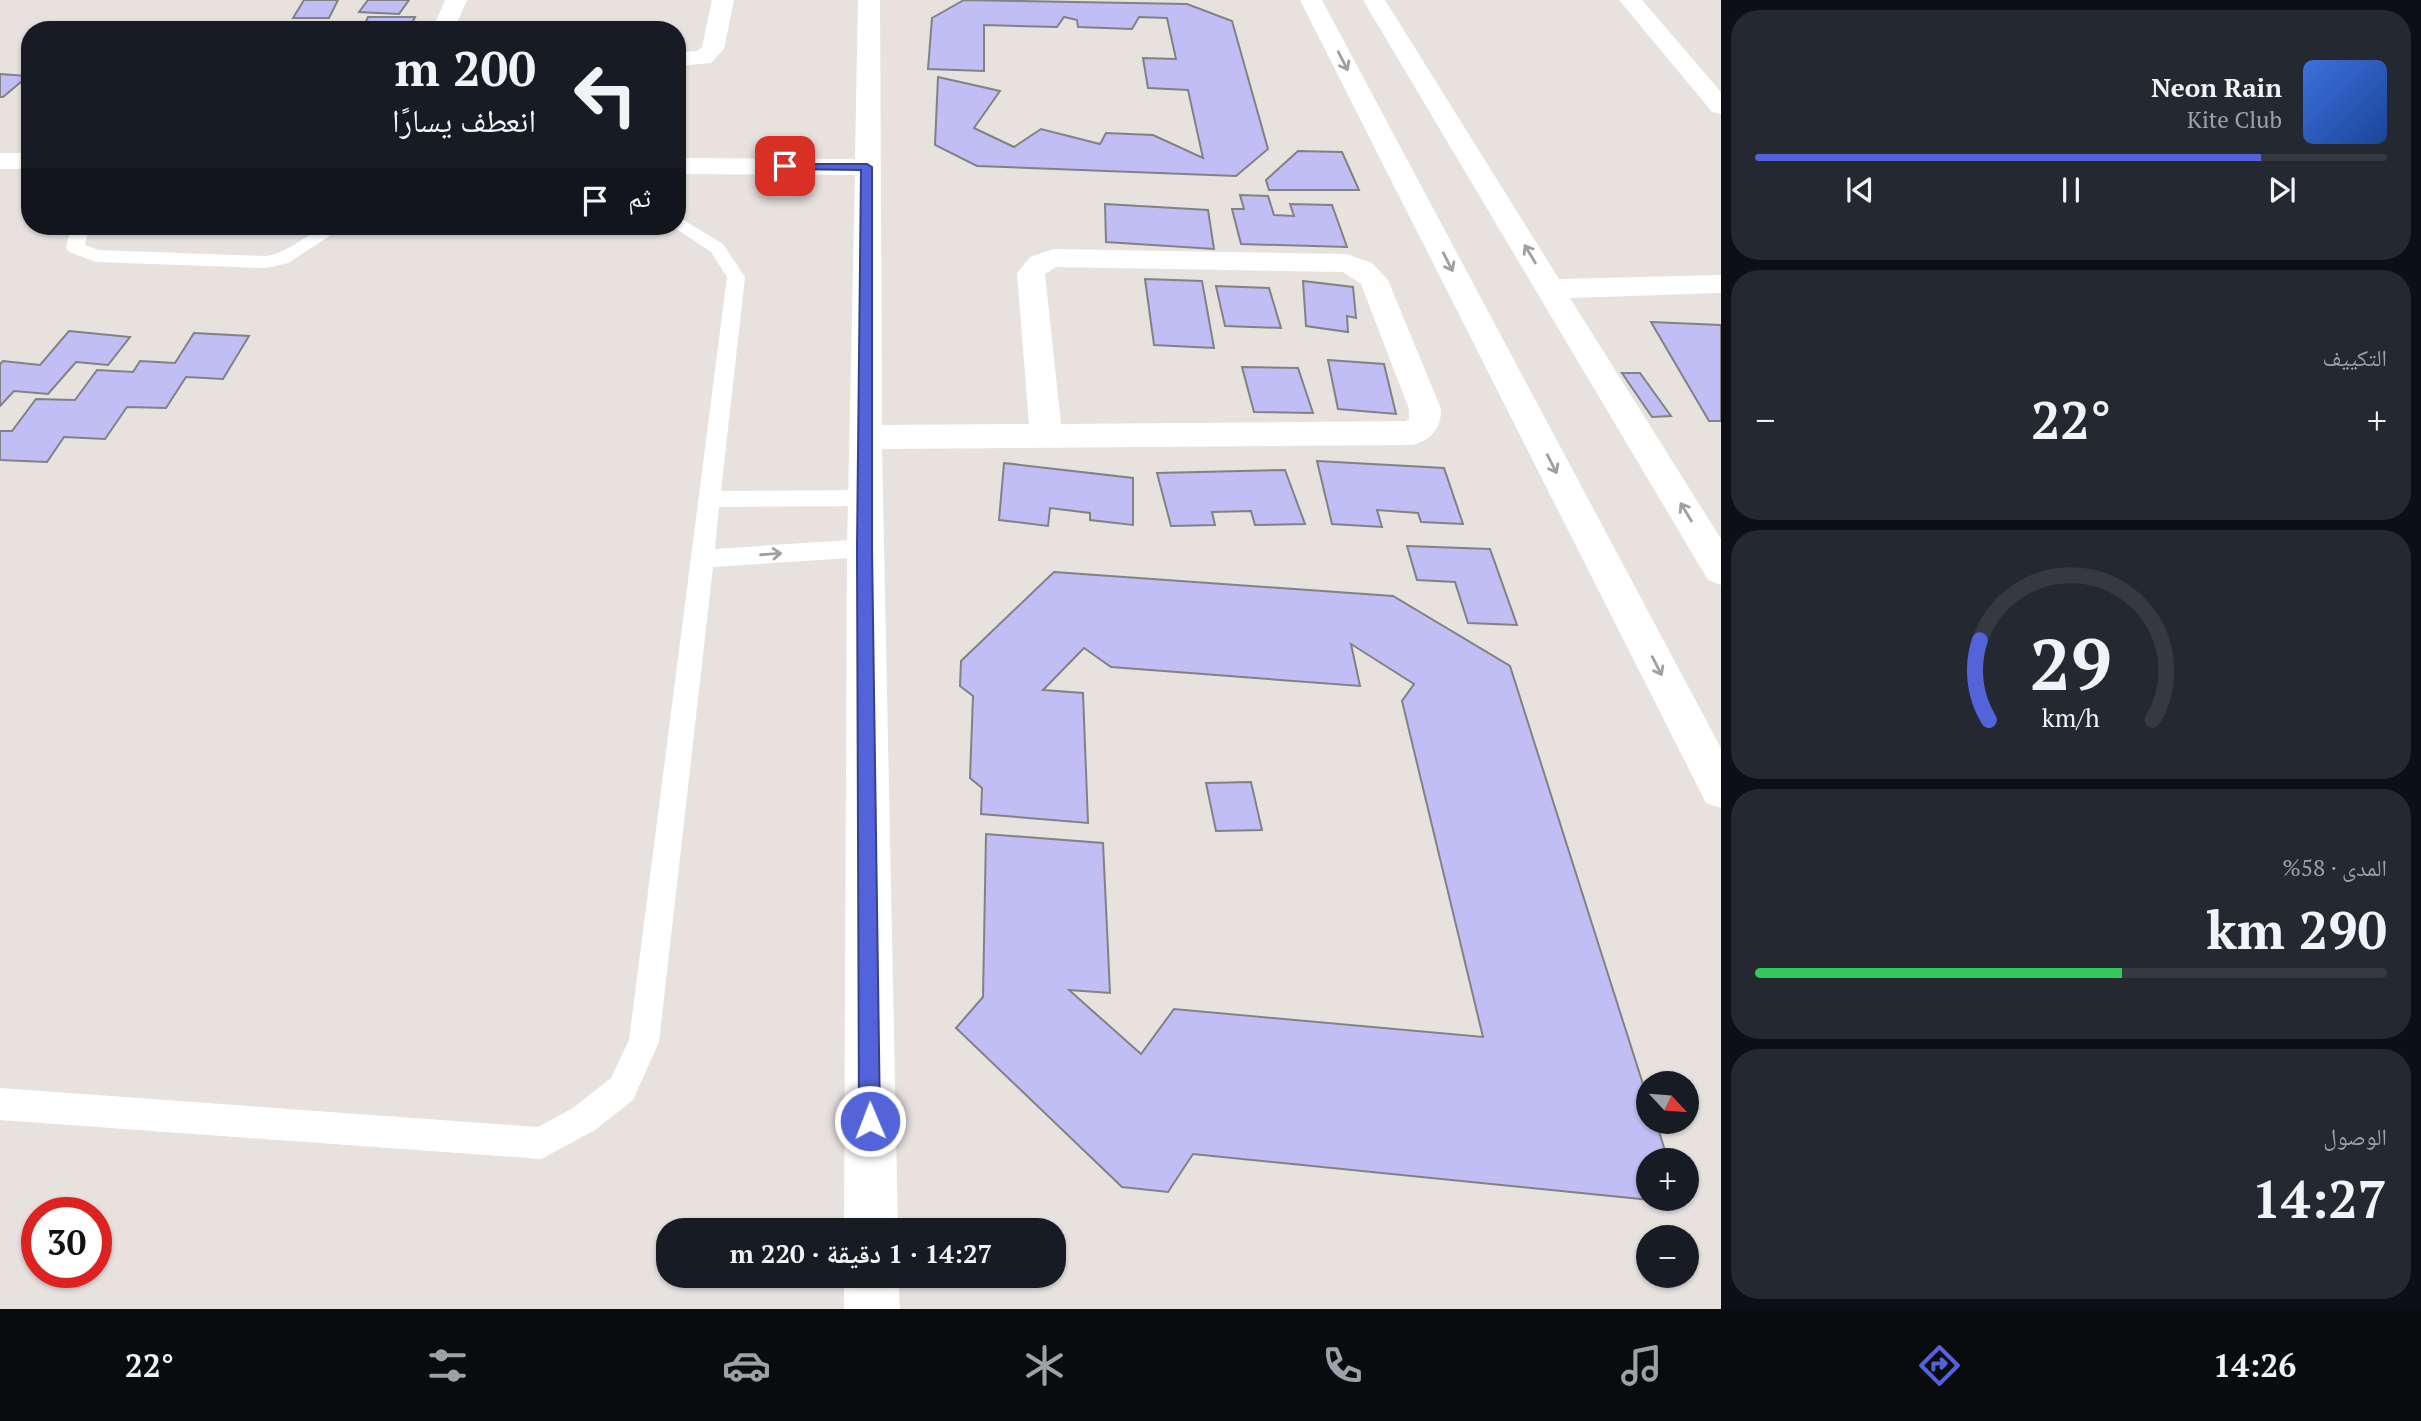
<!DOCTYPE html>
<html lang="ar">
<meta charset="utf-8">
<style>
body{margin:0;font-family:"PT Serif","Noto Naskh Arabic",serif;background:#242831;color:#f1f3f6;direction:rtl;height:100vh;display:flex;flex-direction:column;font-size:26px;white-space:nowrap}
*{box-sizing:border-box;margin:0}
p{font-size:23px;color:#9ea1a6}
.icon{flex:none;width:38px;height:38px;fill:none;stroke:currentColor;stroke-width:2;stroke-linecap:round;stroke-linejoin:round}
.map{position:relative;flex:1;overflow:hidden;direction:ltr}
.details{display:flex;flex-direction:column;gap:10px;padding:10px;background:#0d0f14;width:700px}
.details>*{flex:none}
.banner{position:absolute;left:21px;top:21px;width:665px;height:214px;border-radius:28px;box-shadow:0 2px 5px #0004;direction:rtl;background:#171b24;color:#f1f3f6;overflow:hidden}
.needle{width:46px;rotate:116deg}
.buttons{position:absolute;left:1636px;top:1071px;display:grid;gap:14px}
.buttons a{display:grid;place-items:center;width:63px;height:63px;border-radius:50%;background:#171b24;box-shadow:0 2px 5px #0004;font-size:35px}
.speed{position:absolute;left:21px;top:1197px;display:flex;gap:14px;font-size:35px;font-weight:700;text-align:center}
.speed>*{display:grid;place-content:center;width:91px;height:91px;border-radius:50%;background:#171b24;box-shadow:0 2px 5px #0004;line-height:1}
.speed .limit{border:10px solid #d22;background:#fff;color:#111}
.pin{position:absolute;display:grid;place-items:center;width:60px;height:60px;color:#fff;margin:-30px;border-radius:14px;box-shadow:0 4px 10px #0006}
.me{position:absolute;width:77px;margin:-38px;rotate:359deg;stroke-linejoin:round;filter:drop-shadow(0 0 5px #0008)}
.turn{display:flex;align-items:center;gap:24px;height:147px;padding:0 35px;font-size:32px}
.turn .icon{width:91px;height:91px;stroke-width:2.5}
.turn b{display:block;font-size:49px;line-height:60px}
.then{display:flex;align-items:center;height:66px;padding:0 35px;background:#0003;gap:14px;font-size:26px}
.big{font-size:52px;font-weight:700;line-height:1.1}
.details .tile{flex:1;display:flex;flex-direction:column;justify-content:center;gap:10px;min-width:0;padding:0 24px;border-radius:28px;background:#242831}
.details .dial{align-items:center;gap:0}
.dial svg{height:182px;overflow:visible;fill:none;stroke:#363941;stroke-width:7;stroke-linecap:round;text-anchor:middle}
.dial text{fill:#f1f3f6;stroke:none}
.song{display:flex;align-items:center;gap:21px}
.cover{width:84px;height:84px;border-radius:10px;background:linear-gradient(135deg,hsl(220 70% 55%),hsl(220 70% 35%))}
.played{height:7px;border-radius:4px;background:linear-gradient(90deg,#5364da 80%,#363941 80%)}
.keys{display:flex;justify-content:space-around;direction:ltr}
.heat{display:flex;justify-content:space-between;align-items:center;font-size:38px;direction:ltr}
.charge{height:10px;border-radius:5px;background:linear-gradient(90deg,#34c759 58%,#363941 0)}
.trip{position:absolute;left:656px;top:1218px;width:410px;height:70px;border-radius:28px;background:#171b24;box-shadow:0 2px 5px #0004;font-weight:700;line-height:70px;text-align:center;direction:rtl}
.tabs{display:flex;height:112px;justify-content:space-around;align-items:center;background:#090b0e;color:#9ea1a6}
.tabs .icon{width:49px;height:49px}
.tabs .current{color:#5364da}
.tabs b{font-size:32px;color:#f1f3f6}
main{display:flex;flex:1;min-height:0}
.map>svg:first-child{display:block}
.building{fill:#c0bef4;stroke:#818186;stroke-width:2}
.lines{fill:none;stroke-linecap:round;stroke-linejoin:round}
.lane{fill:#fff;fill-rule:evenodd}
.street{fill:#fff;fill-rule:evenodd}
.oneway{stroke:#a09f9f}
.route{fill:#5364da;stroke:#36418e;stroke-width:2}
</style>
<main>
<section class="details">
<div class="tile">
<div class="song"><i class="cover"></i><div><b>Neon Rain</b><p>Kite Club</p></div></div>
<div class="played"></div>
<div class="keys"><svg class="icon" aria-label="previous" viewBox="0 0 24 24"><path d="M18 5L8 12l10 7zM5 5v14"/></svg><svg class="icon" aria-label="pause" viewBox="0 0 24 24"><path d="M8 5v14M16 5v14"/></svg><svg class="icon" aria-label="next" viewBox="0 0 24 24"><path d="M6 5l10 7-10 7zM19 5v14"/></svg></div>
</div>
<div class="tile"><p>التكييف</p>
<div class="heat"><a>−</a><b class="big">22°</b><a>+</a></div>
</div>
<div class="tile dial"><svg viewBox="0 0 100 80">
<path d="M14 69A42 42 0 1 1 86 69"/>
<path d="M14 69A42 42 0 0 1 10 34" stroke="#5364da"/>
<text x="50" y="56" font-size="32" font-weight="700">29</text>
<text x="50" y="72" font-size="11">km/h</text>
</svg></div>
<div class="tile"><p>المدى · 58%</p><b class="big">290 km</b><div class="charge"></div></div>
<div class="tile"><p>الوصول</p><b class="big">14:27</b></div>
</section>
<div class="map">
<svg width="1721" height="1309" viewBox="0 0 1721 1309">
<rect width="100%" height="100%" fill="#e8e2df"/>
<g class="building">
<path d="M304,0h34l-9,18h-36z"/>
<path d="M368,0h41l-10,14 -40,-2z"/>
<path d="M964,0l223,4 45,17 36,128 -32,27 -259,-10 -42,-21 3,-68 62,14 -26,37 40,19 27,-18 59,15 6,-11 47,2 50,23 -15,-68 -40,-2 -5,-30 33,1 -9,-41 -28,-1 -7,12 -54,-2 -1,-7 -13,-3 -7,10 -73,-2v46l-56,-2 4,-51z"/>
<path d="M368,17h47l-5,11 -48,2z"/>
<path d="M291,22l34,1 -5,7h-36z"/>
<path d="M0,74l28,2 -25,21h-3z"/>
<path d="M1298,151l44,1 17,38h-90l-3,-10z"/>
<path d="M1240,195l28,1 6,19 20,1 -4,-12 42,1 15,42 -106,-3 -9,-35h12z"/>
<path d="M1105,204l103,6 6,39 -108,-7z"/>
<path d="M1145,279l57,2 12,67 -60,-3z"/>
<path d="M1303,281l50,6 3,31 -9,-2 1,16 -42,-6z"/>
<path d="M1216,286l53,2 12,40 -56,-2z"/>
<path d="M1651,322l70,3v96h-12z"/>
<path d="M69,331l61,6 -22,28 -32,-3 -28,32 -34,-3 -14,15v-42l3,-3 37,4z"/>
<path d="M194,333l55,3 -26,43 -37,-2 -20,31 -39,-1 -22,32 -41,-2 -17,25 -47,-2v-29h12l24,-32 39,1 22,-30 36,2 7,-11 35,2z"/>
<path d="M1328,360l56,4 12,50 -58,-5z"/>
<path d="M1242,367l56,1 15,45 -59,-1z"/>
<path d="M1622,373h18l31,43 -19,1z"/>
<path d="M1317,461l127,7 19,56 -42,-2 -3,-9 -41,-3 5,17 -50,-3z"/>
<path d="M1004,463l129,15v47l-43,-5v-7l-40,-5 -2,18 -49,-6z"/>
<path d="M1285,470l20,54 -50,1 -4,-14 -39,1 3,13 -44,1 -14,-53z"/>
<path d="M1407,546l83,3 27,76 -49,-2 -13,-41 -38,-2z"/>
<path d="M1054,572l339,24 117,70 138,434v22h8l12,38h-20v39h32l1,4 -488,-49 -25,38 -46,-5 -166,-159 27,-31 3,-163 117,9 7,150 -41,-3 72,64 33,-45 309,28 -81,-336 12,-17 -63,-40 9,42 -249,-19 -27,-19 -41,42 40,3 5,130 -107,-9 1,-26 -12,-10 3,-82 -13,-10 1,-25z"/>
<path d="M1251,782l11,48 -46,1 -10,-48z"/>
</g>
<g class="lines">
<g class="lane">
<path d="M677,216l46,28 22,33 -24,214 144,-1 8,2 3,6 -3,6 -8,2 -146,1 -4,42 150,-10 8,3 3,6 -3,6 -8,3 -152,10 -54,475 -26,58 -38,30 -54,29 -541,-39v-32l538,39 35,-19 38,-30 18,-38 98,-763 -16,-25 -39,-26h5z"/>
<path d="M71,226h18l-4,19 13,5 168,6c31,-5 44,-32 79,-30l-57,37 -22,5 -170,-6 -27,-10 -3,-4z"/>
</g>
<g class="street">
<path d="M445,0h22l-13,30h-22z"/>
<path d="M712,0h22l-10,49 -13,14 -34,3v-14l20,-1 5,-4z"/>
<path d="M858,0h22l2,425 147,-1 -12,-151 13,-16 23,-8 293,5 26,9 16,17 53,129c0,20 -9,30 -28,36l-531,4 16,781h-54l3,-682 8,-373 -178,-1v-16l178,1zM1056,267l287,5 18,12 48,125v10l-3,2 -345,3 -16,-150z"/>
<path d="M1300,0h22l399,748v60l-15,-5z"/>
<path d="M1363,0h22l174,279 162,-4v18l-151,5 151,241v46l-13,-5z"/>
<path d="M1619,0h23l79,92v22l-9,-2z"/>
<rect x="0" y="153" width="30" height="16"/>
<path d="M844,1276h54l2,33h-56z"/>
</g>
</g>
<defs><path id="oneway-shaft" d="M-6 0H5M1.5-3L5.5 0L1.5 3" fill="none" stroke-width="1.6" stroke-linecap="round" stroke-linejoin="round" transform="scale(1.75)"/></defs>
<g class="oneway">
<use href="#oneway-shaft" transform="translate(1343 61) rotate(63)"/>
<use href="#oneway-shaft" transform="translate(1530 254) rotate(-121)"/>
<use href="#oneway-shaft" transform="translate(1448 262) rotate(63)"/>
<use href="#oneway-shaft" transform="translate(1552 464) rotate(63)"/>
<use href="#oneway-shaft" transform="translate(1686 512) rotate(-121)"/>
<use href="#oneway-shaft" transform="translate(771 554) rotate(-4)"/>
<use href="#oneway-shaft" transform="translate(1657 666) rotate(63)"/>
</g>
<path class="route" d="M782,164h85l5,3v381l8,573 -3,7 -7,3 -7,-3 -4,-7 -2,-573 4,-378 -76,-1h-3z"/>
</svg>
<div class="buttons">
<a><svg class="needle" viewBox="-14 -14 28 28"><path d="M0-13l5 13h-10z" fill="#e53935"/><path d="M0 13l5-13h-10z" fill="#9ea1a6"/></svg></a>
<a>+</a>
<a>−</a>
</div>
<div class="speed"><div class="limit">30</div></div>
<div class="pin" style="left:785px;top:166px;background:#d93025"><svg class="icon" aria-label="arrive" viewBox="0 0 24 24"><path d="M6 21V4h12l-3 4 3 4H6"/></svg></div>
<svg class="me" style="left:870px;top:1121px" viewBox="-20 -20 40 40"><circle r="17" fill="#5364da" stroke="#fff" stroke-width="3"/><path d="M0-11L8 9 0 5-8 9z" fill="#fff"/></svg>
<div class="trip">14:27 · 1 دقيقة · 220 m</div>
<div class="banner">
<div class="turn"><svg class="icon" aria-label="left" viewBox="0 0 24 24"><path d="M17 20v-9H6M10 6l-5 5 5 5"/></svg><div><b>200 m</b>انعطف يسارًا</div></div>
<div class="then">ثم<svg class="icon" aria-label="arrive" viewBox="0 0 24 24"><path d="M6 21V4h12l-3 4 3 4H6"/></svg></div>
</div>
</div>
</main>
<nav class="tabs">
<b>14:26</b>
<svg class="icon current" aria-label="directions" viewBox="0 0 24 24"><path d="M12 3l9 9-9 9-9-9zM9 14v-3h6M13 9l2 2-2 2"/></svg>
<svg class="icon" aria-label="music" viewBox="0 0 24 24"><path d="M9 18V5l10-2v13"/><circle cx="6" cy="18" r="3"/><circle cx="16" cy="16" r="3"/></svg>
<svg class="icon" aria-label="phone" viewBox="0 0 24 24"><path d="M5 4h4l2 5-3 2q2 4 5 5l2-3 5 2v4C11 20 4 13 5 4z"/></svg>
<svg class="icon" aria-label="climate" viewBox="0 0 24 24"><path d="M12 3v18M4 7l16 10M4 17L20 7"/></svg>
<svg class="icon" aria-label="car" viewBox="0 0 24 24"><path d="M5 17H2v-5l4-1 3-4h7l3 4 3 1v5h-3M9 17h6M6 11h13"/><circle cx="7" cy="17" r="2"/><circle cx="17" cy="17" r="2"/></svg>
<svg class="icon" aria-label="filters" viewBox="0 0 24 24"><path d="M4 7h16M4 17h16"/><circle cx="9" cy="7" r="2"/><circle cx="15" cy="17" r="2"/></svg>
<b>22°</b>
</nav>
